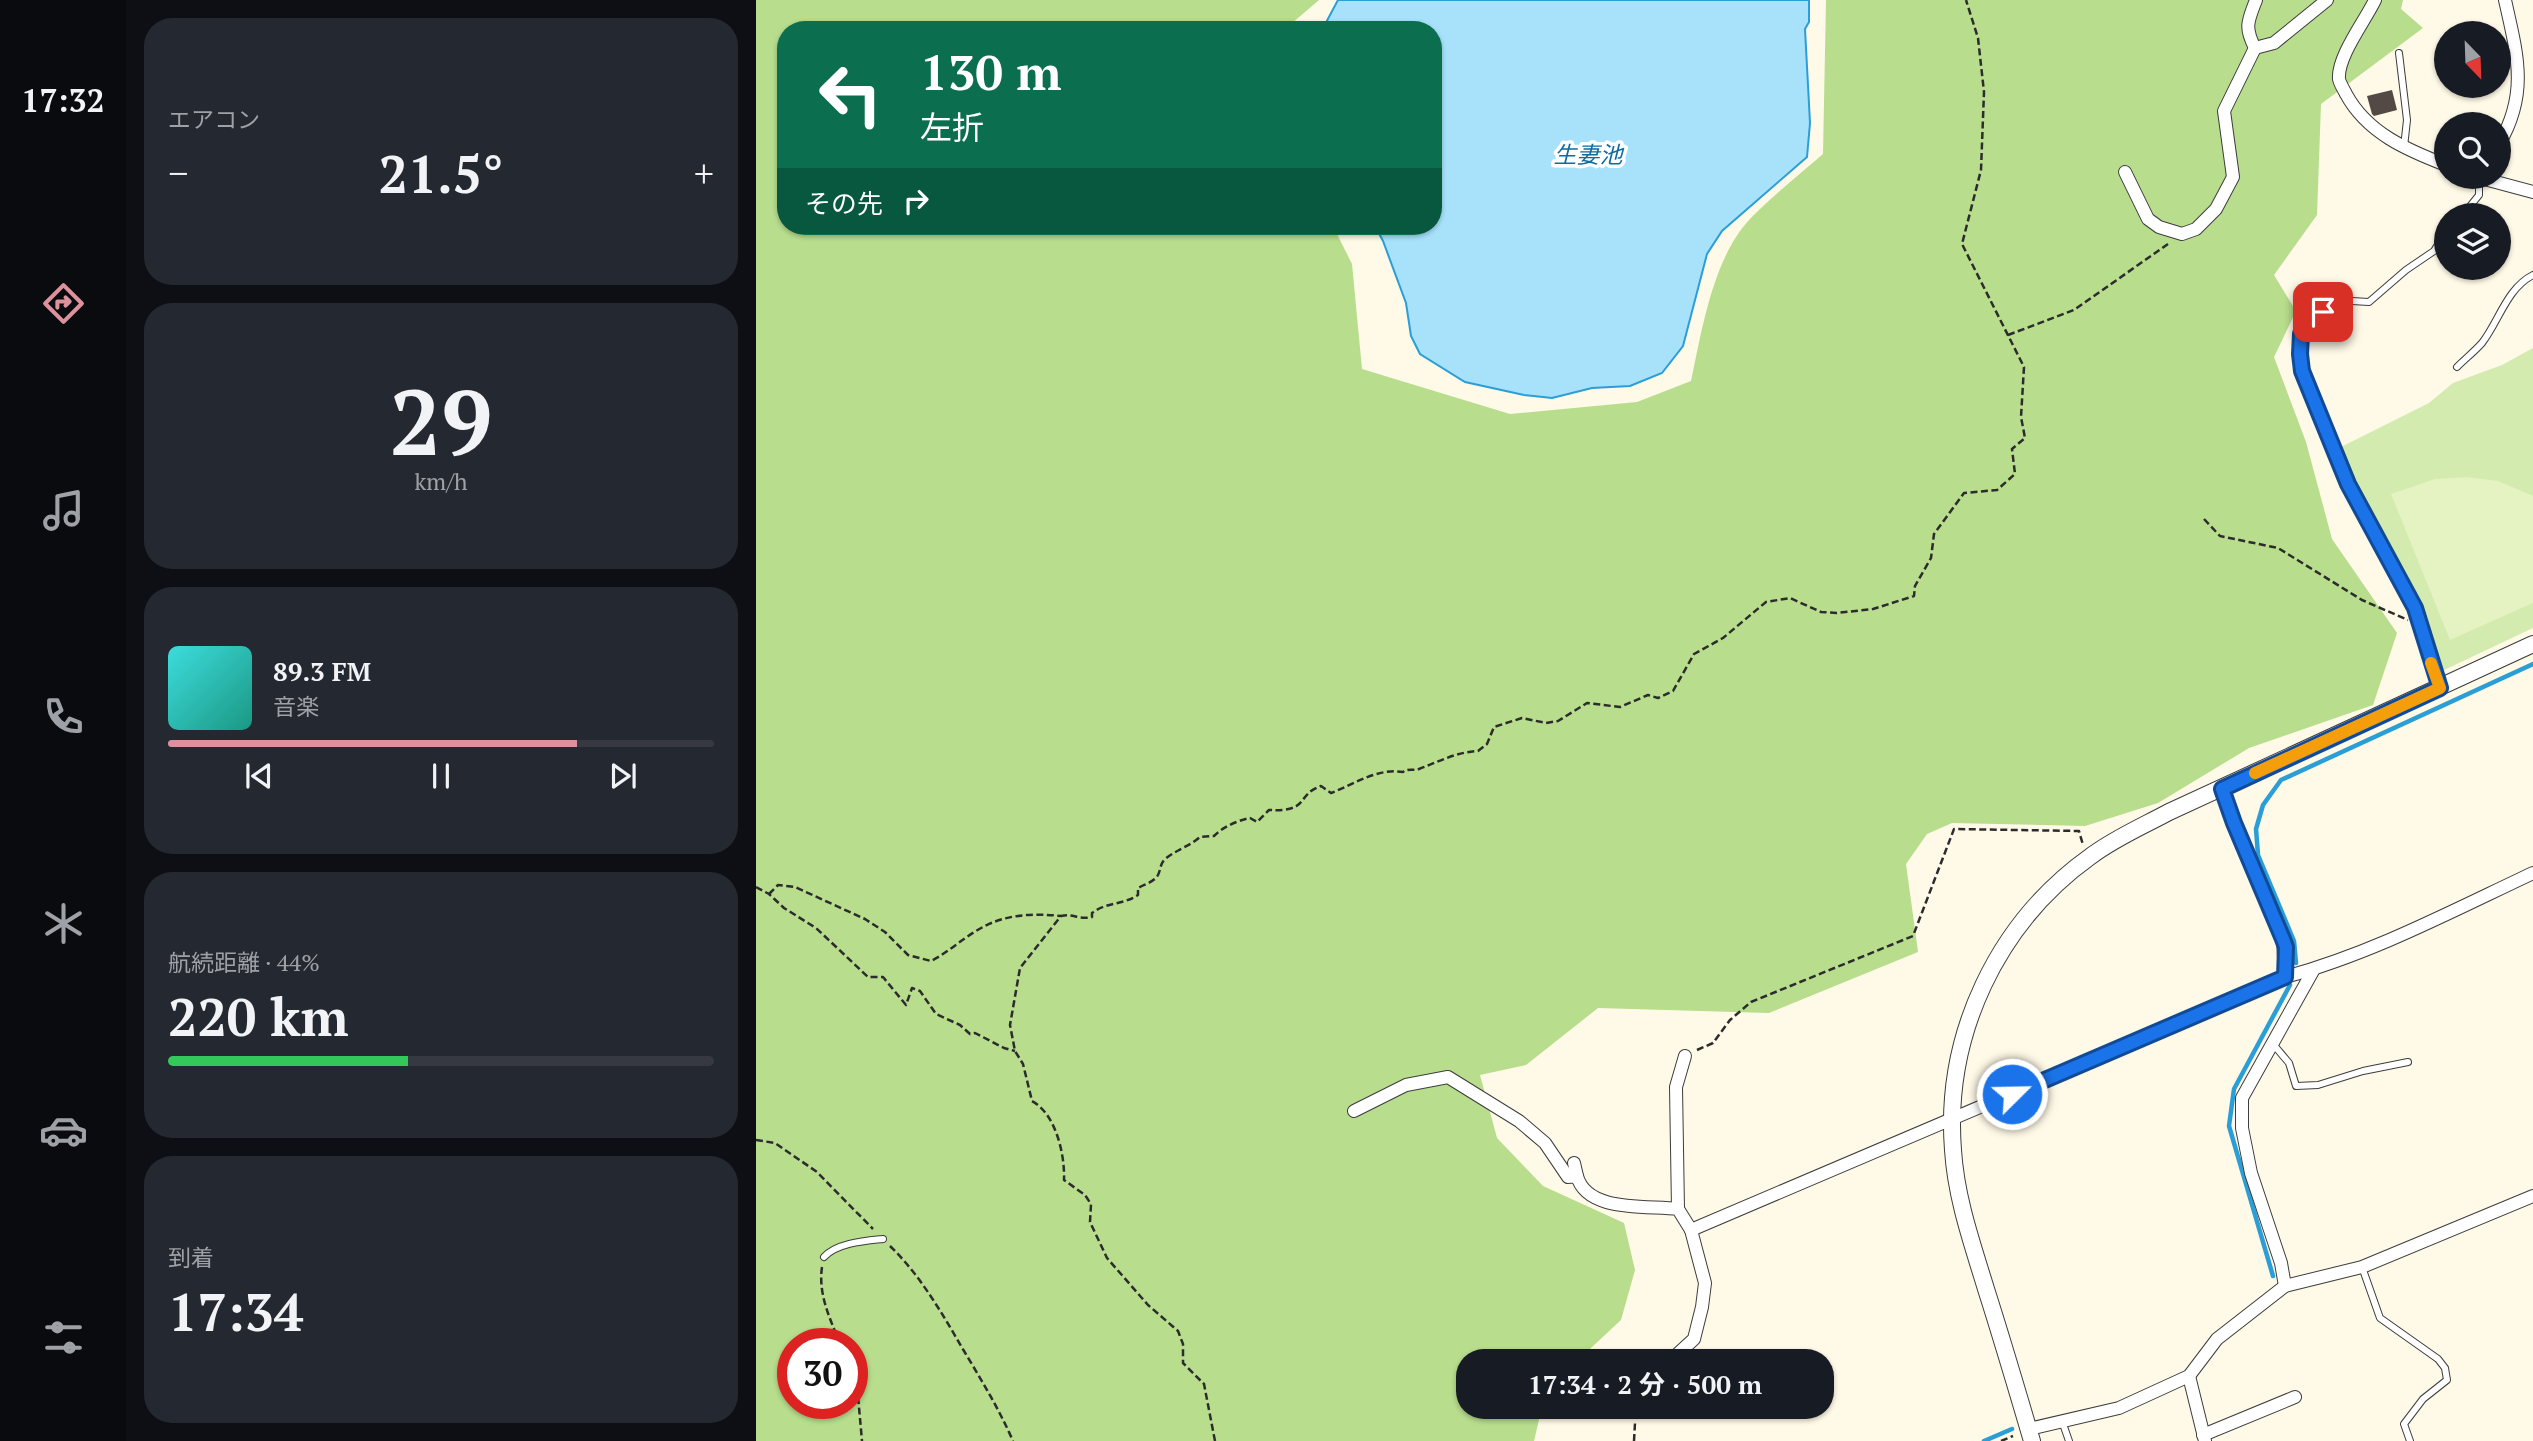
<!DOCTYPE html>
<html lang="ja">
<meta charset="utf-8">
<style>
body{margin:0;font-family:"PT Serif","Noto Sans JP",serif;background:#242831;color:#f1f3f6;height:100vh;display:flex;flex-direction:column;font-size:26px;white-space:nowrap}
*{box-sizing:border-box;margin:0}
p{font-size:23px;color:#9ea1a6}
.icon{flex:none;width:38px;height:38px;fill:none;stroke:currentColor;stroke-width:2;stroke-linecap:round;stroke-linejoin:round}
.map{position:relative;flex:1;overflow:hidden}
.panel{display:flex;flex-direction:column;gap:18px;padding:18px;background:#0d0f14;width:630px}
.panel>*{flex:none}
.hud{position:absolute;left:21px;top:21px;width:665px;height:214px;border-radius:28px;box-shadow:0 2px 5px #0004;background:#0b6e4f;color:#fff;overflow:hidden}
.needle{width:46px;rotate:157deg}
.fabs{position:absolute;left:1678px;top:21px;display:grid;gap:14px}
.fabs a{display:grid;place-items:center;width:77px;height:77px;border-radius:50%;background:#171b24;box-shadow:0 2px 5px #0004;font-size:35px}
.speed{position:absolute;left:21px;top:1328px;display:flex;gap:14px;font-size:35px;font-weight:700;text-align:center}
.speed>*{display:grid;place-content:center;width:91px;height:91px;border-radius:50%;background:#171b24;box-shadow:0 2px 5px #0004;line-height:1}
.speed .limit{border:10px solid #d22;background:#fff;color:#111}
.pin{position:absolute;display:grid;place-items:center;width:60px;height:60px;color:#fff;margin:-30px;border-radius:14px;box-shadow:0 4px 10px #0006}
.me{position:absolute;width:77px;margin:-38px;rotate:67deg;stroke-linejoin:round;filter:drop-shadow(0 0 5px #0008)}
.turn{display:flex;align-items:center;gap:24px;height:147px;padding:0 28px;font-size:32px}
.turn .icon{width:91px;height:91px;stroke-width:2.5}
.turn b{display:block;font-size:49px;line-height:60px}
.then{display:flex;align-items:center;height:66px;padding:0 28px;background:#0003;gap:14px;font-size:26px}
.big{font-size:52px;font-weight:700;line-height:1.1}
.panel .tile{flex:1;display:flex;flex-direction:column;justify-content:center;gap:10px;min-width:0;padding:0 24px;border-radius:28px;background:#242831}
.panel .dial{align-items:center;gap:0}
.dial b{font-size:91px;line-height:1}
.song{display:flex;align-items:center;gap:21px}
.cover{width:84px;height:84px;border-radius:10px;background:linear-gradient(135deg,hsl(180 70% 55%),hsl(170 70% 35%))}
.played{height:7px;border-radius:4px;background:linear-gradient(90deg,#dc919c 75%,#363941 75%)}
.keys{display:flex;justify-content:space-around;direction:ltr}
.heat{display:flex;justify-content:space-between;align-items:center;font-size:38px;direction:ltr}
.charge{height:10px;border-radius:5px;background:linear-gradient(90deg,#34c759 44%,#363941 0)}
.trip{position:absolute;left:700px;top:1349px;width:378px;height:70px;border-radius:28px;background:#171b24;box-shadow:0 2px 5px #0004;font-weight:700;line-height:70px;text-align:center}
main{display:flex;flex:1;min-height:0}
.tabs{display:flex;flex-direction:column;width:126px;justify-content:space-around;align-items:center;background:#090b0e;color:#9ea1a6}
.tabs .icon{width:49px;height:49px}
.tabs .active{color:#dc919c}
.tabs b{font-size:32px;color:#f1f3f6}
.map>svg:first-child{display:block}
.green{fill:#d3ebaf}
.forest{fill:#b7dd8d;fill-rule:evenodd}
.pitch{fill:#e5f2c1}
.water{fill:#a8e2fa;stroke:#2a9ed6;stroke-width:2}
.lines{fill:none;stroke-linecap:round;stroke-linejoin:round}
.stream{stroke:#2a9ed6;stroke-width:4.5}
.building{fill:#534a46}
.service-casing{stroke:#3d3d3d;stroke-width:8}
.minor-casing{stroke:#3d3d3d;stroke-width:14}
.tertiary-casing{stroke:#3d3d3d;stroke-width:18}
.path{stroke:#2c2c2c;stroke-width:2.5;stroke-dasharray:7 3.5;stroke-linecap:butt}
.service{stroke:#fff;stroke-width:6}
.minor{stroke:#fff;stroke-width:12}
.tertiary{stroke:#fff;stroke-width:16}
.route-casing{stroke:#114b97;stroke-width:18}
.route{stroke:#1a73e8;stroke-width:12}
.slow{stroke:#f59e0b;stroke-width:12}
.labels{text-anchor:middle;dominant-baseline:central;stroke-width:7;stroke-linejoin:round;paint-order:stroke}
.water-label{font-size:23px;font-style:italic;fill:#0d6ca2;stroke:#fff}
</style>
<main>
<nav class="tabs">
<b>17:32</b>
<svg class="icon active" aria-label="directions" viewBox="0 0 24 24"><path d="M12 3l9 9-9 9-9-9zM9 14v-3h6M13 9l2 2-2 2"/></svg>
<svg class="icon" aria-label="music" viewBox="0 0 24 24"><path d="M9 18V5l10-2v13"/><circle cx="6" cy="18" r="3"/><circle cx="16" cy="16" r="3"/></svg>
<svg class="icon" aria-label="phone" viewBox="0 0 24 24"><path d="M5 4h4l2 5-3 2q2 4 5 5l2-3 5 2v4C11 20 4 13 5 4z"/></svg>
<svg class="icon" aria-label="climate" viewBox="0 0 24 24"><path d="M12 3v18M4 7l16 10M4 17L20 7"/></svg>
<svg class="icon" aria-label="car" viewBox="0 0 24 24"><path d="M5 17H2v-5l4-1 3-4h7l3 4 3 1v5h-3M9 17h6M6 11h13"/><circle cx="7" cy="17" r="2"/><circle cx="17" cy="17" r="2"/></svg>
<svg class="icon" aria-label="filters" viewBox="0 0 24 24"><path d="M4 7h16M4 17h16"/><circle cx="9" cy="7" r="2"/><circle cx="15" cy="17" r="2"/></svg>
</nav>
<section class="panel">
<div class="tile"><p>エアコン</p>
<div class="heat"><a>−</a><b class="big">21.5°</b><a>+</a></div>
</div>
<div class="tile dial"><b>29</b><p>km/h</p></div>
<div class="tile">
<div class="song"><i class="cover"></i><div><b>89.3 FM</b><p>音楽</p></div></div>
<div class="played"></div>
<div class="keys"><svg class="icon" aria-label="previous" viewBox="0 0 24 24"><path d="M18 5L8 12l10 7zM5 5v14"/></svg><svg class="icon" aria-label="pause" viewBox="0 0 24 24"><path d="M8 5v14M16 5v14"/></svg><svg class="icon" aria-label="next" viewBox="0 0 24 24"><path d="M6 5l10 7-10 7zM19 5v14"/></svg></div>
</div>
<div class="tile"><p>航続距離 · 44%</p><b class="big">220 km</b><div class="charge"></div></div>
<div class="tile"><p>到着</p><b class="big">17:34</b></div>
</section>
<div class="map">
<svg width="1777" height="1441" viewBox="0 0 1777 1441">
<rect width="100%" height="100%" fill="#fff9e7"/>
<path class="green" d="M1777,348v280l-91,43c-18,-31 -23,-67 -40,-100 -12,-24 -33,-42 -46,-65 -10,-17 -17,-36 -25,-54l98,-49 24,-20 49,-18z"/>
<path class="forest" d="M0,0h563l-35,30h-498v196h547l19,38 10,105 148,45 127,-12 54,-21c11,-51 22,-123 59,-162 22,-23 49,-44 73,-65l3,-154h577l-2,9 22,19 -102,76 -4,111 -43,60 22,36 -22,46 32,85 26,97 65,94 -24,72 -124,43 -91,55 -73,23 -133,-3 -25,11 -21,30 12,88 -149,61 -171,-5 -72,57 -46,10 17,63 46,48 81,37 11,47 -14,50 -44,41 -109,1v45h74l-8,34h-778zM37,1344h59v60h-59z"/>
<path class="pitch" d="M1711,477l31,4 35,15v107l-83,37 -59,-146 44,-15z"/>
<path class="water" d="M582,0h471v22l-4,7 5,94 -3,34 -85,74 -15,23 -24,92 -21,27 -32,13 -38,2 -40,10 -28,-3 -59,-13 -45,-28 -9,-18 -5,-33 -23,-62 -8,-15h58v-196h-111z"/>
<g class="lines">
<g class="stream">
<path d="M1540,963l-2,-22 -36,-86 -2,-26 7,-24 18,-25 252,-116"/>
<path d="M1517,1276l-44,-150 5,-37 56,-104"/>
<path d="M1228,1441l28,-12"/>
</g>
</g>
<path class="building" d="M1636,90l5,20 -23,6 -2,-2 -5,-18z"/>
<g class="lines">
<defs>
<g id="service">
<path d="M1643,53l8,67 -3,27"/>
<path d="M1707,215l16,-20v-17"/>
<path d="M1701,367c8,-8 18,-16 25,-24 17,-22 25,-55 51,-68"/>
<path d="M1684,687l-25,-79 -67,-124 -46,-113 -2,-17 1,-20c15,-6 23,-23 34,-34l34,2 37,-32 28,-19 12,-19"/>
<path d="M1517,1044l16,19 7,23 22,-1 45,-14 45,-9"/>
<path d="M68,1257c13,-14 40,-16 59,-18"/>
<path d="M1606,1267l18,51 58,41 7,9 2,12 -24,19 -19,25 6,17"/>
<path d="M1306,1421l7,20"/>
</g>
<g id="minor">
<path d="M1619,0c-10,21 -38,57 -36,79 1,5 5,11 7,15 21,39 61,56 100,71"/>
<path d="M1499,48l19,-5 53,-43"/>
<path d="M1499,48c-11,-21 -7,-27 1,-48"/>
<path d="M1743,144c30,-51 18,-90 6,-144"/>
<path d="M1369,172l23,47 11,8 23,7 14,-5 20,-20 17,-32 -9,-66 31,-63"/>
<path d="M1721,177l56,15"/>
<path d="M1466,788l12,35 49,116 2,38"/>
<path d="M598,1111l52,-26 42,-8 71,44 26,22 23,34 9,-1c10,37 71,29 101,33l13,21"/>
<path d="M818,1163l3,13"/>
<path d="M922,1209l-2,-122 9,-31"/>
<path d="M1529,1286l-4,-23 -30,-90 -9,-45v-30l72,-129"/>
<path d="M913,1362l25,-23 8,-32 3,-24 -14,-53 594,-253c86,-23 167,-66 248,-104"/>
<path d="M1433,1376l16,65"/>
<path d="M879,1409l1,-2"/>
<path d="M1273,1429l90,-21 70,-32 28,-37 68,-53 77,-19 171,-71"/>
<path d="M1447,1435l92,-38"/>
</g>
<path id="tertiary" d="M1276,1441c-15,-51 -30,-102 -46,-152 -14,-46 -30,-91 -33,-139 -9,-115 44,-227 138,-294 24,-18 52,-30 78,-44l364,-168"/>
</defs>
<use href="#service" class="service-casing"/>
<use href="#minor" class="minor-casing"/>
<use href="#tertiary" class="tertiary-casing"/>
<g class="path">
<path d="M1252,335l66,-25 94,-66"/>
<path d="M1448,519l16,17 58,12 84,52 46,20"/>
<path d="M0,887l13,7 15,14 32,20 52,49h15l23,28 6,-17 8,3 16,23 24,11 10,9 5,-1 29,15 11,3"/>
<path d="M13,894l9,-9 17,2 70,32 20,13 23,23 23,6c16,-8 30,-21 45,-30 27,-17 55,-18 85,-15"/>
<path d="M941,1050l16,-7 17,-23 21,-18 162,-66 41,-107 125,2 4,14"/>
<path d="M0,1140l19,3 42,29 56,57"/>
<path d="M134,1246c31,30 53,69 74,105 18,30 35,58 49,90"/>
<path d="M66,1267c-4,28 8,51 18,77"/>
<path d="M96,1377l6,19 4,45"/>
<path d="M459,1441l-11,-57 -21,-21v-19l-5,-13 -30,-26 -41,-47 -17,-36 1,-18 -6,-9 -21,-15c1,-25 -8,-66 -32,-79l-9,-37 -8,-13 -5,-26 10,-57 41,-52c12,-3 17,4 31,1v-4c14,-11 31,-8 46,-18v-7c7,-4 16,-6 20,-13 3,-6 2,-11 7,-16 11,-9 25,-13 35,-22l14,-1c9,-9 22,-15 36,-18l7,4 12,-12c42,2 26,-15 52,-24l10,7c24,-9 45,-25 72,-21 6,-4 9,-1 16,-3 19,-7 37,-17 59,-18l9,-7 7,-17 28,-9 24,5 12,-2 29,-18 33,4 28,-12 10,3 15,-7 21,-37 29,-16 43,-36 24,-4 31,14 16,1 36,-4 41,-13 1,-10 16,-28 3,-24 30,-41 33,-3 18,-16 -3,-25 13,-11 -4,-21 3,-50 -62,-123 19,-74 3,-78 -6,-54 -12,-38"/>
<path d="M878,1441l1,-18"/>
<path d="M1245,1441l12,-5"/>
</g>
<use href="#service" class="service"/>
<use href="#minor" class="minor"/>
<use href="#tertiary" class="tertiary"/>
</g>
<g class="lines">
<defs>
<path id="route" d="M1256,1094l273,-117 1,-30 -3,-8 -49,-116 -12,-34 218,-101 -25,-80 -67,-124 -46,-113 -2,-17 1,-20 10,-4 12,-18"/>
</defs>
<use href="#route" class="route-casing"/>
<use href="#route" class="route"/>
<path class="slow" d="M1499,773l185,-85 -9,-25"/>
</g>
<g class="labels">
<g class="water-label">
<text x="832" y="154">生妻池</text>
</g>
</g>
</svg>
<div class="fabs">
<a><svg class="needle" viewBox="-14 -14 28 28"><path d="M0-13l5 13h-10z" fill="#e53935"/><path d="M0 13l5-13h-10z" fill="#9ea1a6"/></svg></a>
<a><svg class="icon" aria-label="search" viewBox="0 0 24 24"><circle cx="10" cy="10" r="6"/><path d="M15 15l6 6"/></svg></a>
<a><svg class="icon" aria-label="layers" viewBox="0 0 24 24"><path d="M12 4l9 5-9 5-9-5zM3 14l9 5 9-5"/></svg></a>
</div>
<div class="speed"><div class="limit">30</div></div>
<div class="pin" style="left:1567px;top:312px;background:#d93025"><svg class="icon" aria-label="arrive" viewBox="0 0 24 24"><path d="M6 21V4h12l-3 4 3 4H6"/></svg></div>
<svg class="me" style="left:1256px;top:1094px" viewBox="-20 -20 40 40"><circle r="17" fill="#1a73e8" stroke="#fff" stroke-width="3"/><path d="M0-11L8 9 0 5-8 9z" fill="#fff"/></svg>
<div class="trip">17:34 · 2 分 · 500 m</div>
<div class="hud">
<div class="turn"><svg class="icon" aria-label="left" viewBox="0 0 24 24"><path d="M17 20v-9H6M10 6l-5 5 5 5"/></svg><div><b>130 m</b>左折</div></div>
<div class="then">その先<svg class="icon" aria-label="right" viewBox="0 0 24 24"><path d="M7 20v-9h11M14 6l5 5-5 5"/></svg></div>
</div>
</div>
</main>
